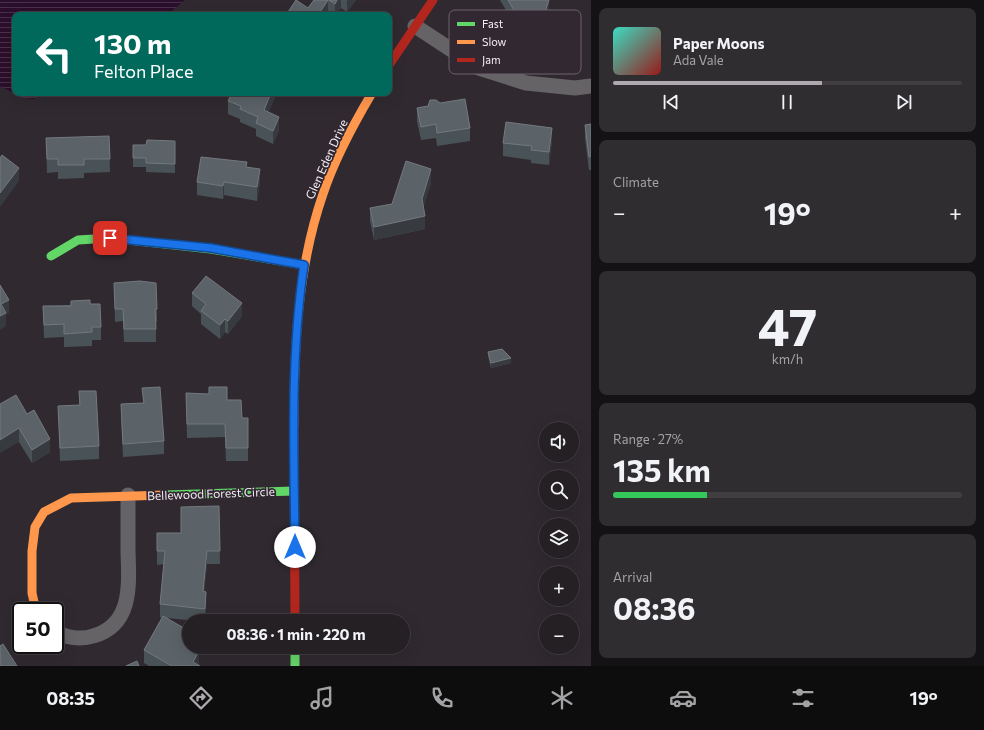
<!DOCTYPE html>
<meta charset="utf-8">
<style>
body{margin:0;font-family:Commissioner,sans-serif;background:#302d31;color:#f1f3f6;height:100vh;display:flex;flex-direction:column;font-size:15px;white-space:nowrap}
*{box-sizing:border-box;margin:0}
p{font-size:13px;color:#a3a3a6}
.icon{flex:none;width:22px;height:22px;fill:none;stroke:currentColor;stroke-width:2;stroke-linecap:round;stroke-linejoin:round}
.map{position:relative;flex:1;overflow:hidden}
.drawer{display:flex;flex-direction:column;gap:8px;padding:8px;background:#141214;width:393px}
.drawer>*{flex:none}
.guide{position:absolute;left:12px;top:12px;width:380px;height:84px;border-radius:8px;box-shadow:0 4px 16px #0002,0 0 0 1px #413e41;background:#00695c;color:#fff;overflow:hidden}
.fabs{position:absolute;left:539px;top:422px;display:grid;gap:8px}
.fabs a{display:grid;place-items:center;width:40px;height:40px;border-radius:50%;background:#242024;box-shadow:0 4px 16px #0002,0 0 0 1px #413e41;font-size:20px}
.speed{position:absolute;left:12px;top:602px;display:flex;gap:8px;font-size:20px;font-weight:700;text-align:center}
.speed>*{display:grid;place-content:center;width:52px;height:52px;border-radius:50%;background:#242024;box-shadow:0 4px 16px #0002,0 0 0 1px #413e41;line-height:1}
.speed .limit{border:2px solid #111;border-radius:6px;background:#fff;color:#111}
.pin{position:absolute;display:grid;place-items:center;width:34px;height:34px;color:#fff;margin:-17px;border-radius:8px;box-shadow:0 2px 6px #0006}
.me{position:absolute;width:44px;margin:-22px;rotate:0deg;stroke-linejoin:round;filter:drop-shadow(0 0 3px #0008)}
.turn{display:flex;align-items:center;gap:14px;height:84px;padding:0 16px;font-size:18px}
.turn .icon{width:52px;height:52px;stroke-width:2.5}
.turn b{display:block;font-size:28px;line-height:34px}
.big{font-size:30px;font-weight:700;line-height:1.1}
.drawer .widget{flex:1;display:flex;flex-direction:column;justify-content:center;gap:6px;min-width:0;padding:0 14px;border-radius:8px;background:#302d31}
.drawer .dial{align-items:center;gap:0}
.dial b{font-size:52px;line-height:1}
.song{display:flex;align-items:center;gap:12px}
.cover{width:48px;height:48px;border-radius:6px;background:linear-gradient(135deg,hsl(170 70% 55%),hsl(0 70% 35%))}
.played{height:4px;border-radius:2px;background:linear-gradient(90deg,#afa9af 60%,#413e41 60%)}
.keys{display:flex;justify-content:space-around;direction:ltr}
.heat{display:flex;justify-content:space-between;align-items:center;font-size:22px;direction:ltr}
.charge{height:6px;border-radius:3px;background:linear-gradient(90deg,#34c759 27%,#413e41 0)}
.trip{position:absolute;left:182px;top:614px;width:228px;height:40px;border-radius:20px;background:#242024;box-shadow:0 4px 16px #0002,0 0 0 1px #413e41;font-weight:700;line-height:40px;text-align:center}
.tab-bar{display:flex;height:64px;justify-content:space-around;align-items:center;background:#0e0d0e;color:#a3a3a6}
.tab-bar .icon{width:28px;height:28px}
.tab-bar .active{color:#afa9af}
.tab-bar b{font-size:18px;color:#f1f3f6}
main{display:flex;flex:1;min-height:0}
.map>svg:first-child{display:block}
.water{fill:url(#water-rules)}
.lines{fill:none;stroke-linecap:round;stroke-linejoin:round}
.street{stroke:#666366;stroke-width:15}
.fast{stroke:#63d668;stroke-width:9}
.slow{stroke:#ff974d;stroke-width:9}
.jam{stroke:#b3261e;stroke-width:9}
.wall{fill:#495357}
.shaded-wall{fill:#373b40}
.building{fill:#5b6368;stroke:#73797e}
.route-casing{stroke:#114b97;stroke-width:10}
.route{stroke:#1a73e8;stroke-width:7}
.labels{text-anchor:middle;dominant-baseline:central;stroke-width:3.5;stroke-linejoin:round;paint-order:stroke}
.street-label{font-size:12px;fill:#f4eef4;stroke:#322832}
.key{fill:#322832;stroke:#6c636c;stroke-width:1}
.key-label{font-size:11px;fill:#f4eef4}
</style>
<main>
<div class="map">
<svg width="591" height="666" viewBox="0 0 591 666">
<defs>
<pattern id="water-rules" width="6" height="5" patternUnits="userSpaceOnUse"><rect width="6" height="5" fill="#2b0e2b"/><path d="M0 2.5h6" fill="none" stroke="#4a314a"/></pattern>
</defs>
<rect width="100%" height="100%" fill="#302a30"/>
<path class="water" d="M0,0h185l-18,15h-152v78h28l-9,6 -11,-1 -23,-12z"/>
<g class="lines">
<g class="street">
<path d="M415,26l64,42 47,15 49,5 16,-2"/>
<path d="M55,631c11,7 26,9 38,5 40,-11 36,-52 35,-85 0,-19 0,-37 0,-56"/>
</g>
<g class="fast">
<path d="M51,256l27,-16 32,-2 101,11 93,16"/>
<path d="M165,495l129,-4"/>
<path d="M295,647v19"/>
</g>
<g class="slow">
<path d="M294,427c0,-78 3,-158 29,-233 12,-36 30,-69 49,-101"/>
<path d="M36,611l-4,-18v-42l3,-24 9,-15 27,-14 94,-3"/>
</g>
<g class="jam">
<path d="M389,65l44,-65"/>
<path d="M294,427l1,194"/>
</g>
</g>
<g class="wall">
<path d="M314,0h42l-9,12 -6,-4 -5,7h-4l-4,-2 -2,2h-40l22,-7z"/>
<path d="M500,0h49l-1,16 10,28 -19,13 -5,-7 -2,2 -10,-15z"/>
<path d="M232,93h45l-9,19 11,18 -6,14 -17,-8v-7l-16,-7v-3l-12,-5v-13z"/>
<path d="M417,108l53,20v13l-33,5 -1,-8 -15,2 -4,-19z"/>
<path d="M591,124v46h-2l-4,-32v-13z"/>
<path d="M109,136l1,36 -26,1v5l-26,1v-7l-11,1 -1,-35z"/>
<path d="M175,141v32l-29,-1v-5h-13v-22h13z"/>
<path d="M552,141l-3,24 -18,-2v-3l-28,-4v-13z"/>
<path d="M247,167l13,15 -3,19 -33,-6 -1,4 -26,-4v-13z"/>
<path d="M431,183l-8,24 2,22 -51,11 -4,-19v-13l22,-4z"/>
<path d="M114,283l43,26v13h-1v20h-32l-1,-21 -8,1z"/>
<path d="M192,293l50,23 -14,18 -3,-2 -5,7 -19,-15v-10l-9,-8z"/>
<path d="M90,304l11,23v13h-9v6l-28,1v-10l-20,1 -1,-32z"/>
<path d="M488,352l23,11 -20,5 -3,-12z"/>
<path d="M142,388l22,53v13l-41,3 -2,-39v-14l22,-1z"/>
<path d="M79,391l20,55v13l-39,2 -2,-55 21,-1z"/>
<path d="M186,393l41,7 15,18h6v43h-22l-1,-24 -38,1z"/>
<path d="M0,404l50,48 -18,11 -13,-21z"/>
<path d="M219,506l1,58h-13l-3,27 2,14 -1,16h-8l-30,-3 30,29 -1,3 3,15 1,1h-51l-5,-3v-13l18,-32 -2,-1v-13l4,-40 -7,1v-32h24z"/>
</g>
<g class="shaded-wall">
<path d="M328,0v13l-2,2h-8z"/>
<path d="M337,0h4v8l-5,7h-1v-11z"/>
<path d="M347,0h9l-9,12z"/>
<path d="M549,0v13l-1,13 -2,-17z"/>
<path d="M558,31v13l-19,13v-13z"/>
<path d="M534,37v13l-2,2v-14z"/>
<path d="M271,93h6l-13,30v-13z"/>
<path d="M279,117v13l-6,14v-13z"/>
<path d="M552,128v13l-3,24v-13z"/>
<path d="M19,168v13l-19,26v-14z"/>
<path d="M260,169v13l-3,19v-14z"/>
<path d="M431,169v14l-9,29v-13z"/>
<path d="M224,182v13l-1,4v-13z"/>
<path d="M425,216v13l-51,11v-13z"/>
<path d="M9,300v13l-3,1v12l-6,4v-14l1,-12z"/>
<path d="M242,303v13l-14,18v-13z"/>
<path d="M225,319v13l-5,7v-14z"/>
<path d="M511,358v5l-20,5v-5z"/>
<path d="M19,428v14l-19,11v-13z"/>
<path d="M50,439v13l-18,11v-13z"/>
<path d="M207,551v13l-4,40v-13z"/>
<path d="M206,592v13l-1,16v-12z"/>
<path d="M191,647h6v2l-6,11z"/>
<path d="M199,651v14l-1,1 -5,-4z"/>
</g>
<g class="building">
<path d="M296,0l12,8 6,-8h14l-10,15h-32z"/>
<path d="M329,0h8l-2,4z"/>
<path d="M508,0h41l-3,9 2,4 -1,1 11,17 -19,13 -5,-7 -2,1 -10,-14z"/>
<path d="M232,93h39l-7,17 15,7 -6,14 -17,-8 2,-6 -18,-8 1,-3 -13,-5z"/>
<path d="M465,99l5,29 -33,5 -1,-9 -15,3 -4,-19 11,-2 2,-6h6l4,3z"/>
<path d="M506,122l46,6 -3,24 -18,-2 1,-4 -29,-3z"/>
<path d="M591,124v32l-2,1 -4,-32z"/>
<path d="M109,136l1,23h-26v6h-26v-6h-11l-1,-21z"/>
<path d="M147,140l28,1v23l-29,-1v-5h-13v-13h13z"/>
<path d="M2,155l17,13 -19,25v-35z"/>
<path d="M201,157l46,5 -1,5 14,2 -3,18 -33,-5 -1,4 -26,-4z"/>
<path d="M406,161l25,8 -9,30 3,17 -51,11 -4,-19 22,-4z"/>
<path d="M206,276l36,27 -14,18 -3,-2 -5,6 -19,-14 5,-7 -14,-11z"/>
<path d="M140,281l16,2 1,26h-2l1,20h-32l-1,-20h-8l-1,-26z"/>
<path d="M0,285l9,15 -8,4 5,9 -6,3z"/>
<path d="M90,300v4h10l1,23h-9v5l-28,2v-10l-20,1 -1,-19h28v-5z"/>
<path d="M502,349l9,9 -20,5 -3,-11z"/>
<path d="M160,387l4,54 -41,3 -2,-40 23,-1 -2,-15z"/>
<path d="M209,387h18v13h14l1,18h6v30h-22l-1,-24h-38l-1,-31 23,1z"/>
<path d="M79,391h17l3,55 -39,2 -2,-42 22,-1z"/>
<path d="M16,395l11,19 7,-4 16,29 -18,11 -13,-22 -19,12v-36z"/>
<path d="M219,506l1,45h-13l-4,40 3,1 -1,17 -45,-5 5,-53h-8v-18h24v-26z"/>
<path d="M163,616l26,15v16h2l8,4 -6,11 7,4h-28l-28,-16z"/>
<path d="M3,644l14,22h-17v-20z"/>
<path d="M137,661l2,5h-13z"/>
</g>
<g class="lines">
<defs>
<path id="route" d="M110,238l101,10 93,17c-14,93 -10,188 -9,282"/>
</defs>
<use href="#route" class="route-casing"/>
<use href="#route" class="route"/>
</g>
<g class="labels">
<g class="street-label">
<text transform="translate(326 159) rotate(-66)">Glen Eden Drive</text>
<text transform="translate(211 493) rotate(-2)">Bellewood Forest Circle</text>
</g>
</g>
<rect x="449" y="10" width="132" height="64" rx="6" class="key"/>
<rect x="457" y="22" width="18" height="4" fill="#63d668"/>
<rect x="457" y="40" width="18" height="4" fill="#ff974d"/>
<rect x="457" y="58" width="18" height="4" fill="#b3261e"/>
<g class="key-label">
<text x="482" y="28">Fast</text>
<text x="482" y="46">Slow</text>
<text x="482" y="64">Jam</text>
</g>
</svg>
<div class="fabs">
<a><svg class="icon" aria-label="sound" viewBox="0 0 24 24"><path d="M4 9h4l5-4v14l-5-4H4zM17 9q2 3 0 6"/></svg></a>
<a><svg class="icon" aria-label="search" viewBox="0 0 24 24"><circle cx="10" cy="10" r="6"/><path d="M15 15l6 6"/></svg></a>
<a><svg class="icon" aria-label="layers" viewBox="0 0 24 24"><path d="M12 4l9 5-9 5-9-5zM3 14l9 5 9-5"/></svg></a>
<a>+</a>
<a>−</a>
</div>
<div class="speed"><div class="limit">50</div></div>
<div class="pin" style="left:110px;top:238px;background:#d93025"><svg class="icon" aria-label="arrive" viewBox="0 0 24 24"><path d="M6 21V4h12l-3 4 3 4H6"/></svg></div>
<svg class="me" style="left:295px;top:547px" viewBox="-20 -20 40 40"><circle r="19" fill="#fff"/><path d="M0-13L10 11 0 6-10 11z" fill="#1a73e8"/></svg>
<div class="trip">08:36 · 1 min · 220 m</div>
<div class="guide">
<div class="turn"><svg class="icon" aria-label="left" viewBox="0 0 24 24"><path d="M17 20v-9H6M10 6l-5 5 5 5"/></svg><div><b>130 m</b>Felton Place</div></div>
</div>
</div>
<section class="drawer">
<div class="widget">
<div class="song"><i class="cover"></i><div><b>Paper Moons</b><p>Ada Vale</p></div></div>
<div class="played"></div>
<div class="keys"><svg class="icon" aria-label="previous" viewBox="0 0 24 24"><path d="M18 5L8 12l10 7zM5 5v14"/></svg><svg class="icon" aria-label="pause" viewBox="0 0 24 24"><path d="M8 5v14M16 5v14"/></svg><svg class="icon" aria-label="next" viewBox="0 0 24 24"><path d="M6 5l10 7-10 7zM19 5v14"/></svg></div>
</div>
<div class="widget"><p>Climate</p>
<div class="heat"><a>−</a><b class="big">19°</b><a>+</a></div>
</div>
<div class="widget dial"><b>47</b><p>km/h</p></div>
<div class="widget"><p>Range · 27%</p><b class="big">135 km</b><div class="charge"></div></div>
<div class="widget"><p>Arrival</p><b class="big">08:36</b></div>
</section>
</main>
<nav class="tab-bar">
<b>08:35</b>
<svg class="icon active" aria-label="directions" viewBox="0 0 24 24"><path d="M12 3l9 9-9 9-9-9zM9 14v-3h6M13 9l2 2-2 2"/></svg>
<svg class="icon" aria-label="music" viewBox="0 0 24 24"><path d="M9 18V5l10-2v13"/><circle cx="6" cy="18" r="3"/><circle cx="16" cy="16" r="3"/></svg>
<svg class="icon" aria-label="phone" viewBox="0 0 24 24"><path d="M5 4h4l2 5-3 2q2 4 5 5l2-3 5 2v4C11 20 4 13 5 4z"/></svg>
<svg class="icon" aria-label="climate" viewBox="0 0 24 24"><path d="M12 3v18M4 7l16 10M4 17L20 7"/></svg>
<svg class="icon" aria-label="car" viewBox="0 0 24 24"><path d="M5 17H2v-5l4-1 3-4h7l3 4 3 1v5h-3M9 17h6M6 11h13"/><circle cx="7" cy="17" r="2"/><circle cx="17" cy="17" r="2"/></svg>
<svg class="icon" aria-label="filters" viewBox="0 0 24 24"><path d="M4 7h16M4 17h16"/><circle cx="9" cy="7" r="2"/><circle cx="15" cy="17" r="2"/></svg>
<b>19°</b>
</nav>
